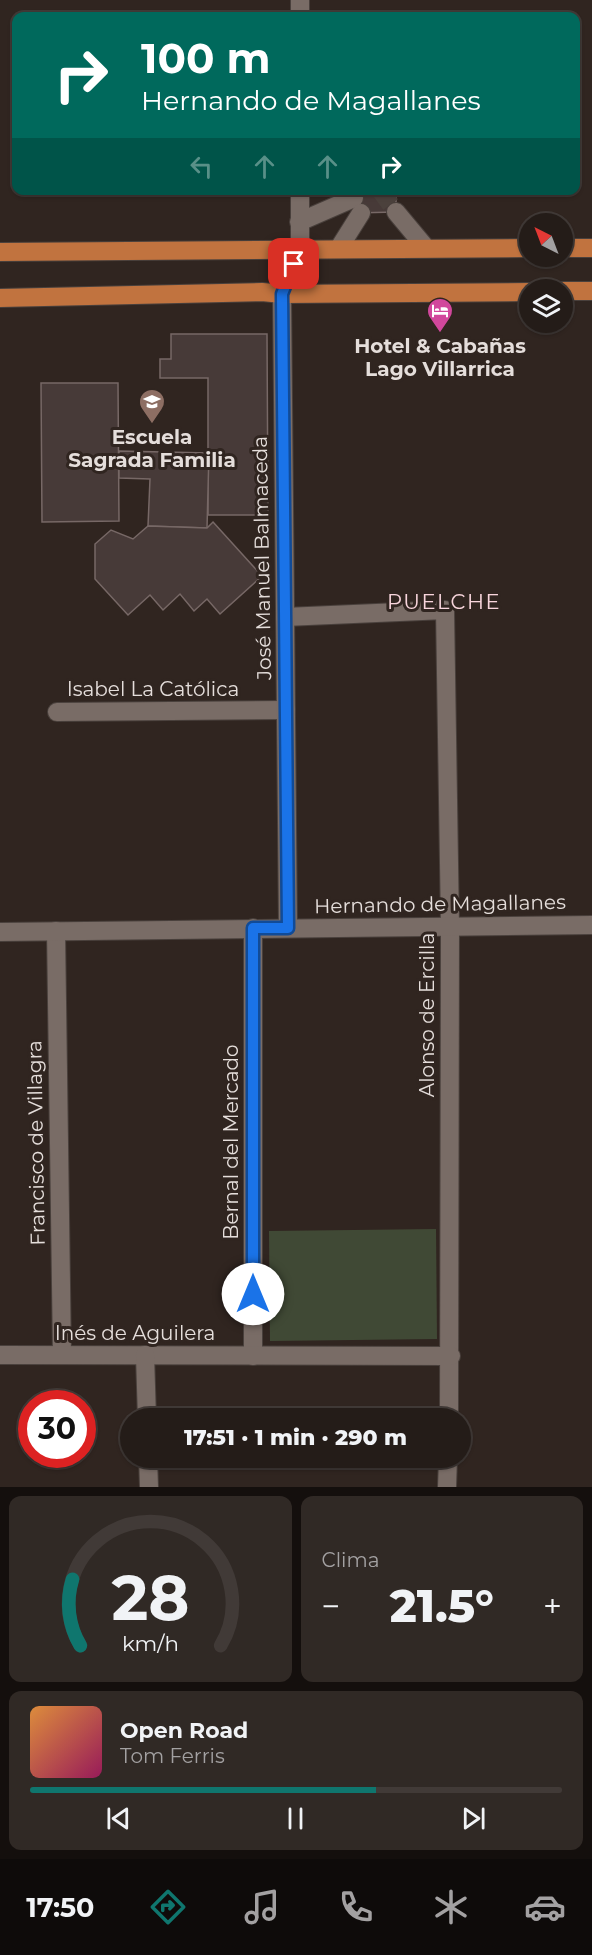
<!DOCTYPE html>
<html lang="es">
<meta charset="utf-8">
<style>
body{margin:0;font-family:Montserrat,sans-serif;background:#302925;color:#f1f3f6;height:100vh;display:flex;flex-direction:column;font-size:22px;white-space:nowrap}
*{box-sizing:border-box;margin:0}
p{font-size:20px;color:#a3a1a2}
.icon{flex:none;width:33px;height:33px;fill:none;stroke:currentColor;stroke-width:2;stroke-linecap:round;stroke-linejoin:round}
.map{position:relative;height:1487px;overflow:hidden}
.drawer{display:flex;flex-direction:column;gap:9px;padding:9px;background:#140f0d;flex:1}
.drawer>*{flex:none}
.top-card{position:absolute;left:12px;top:12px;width:568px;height:183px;border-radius:12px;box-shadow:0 2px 4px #0004,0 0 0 2px #413a37;background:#00695c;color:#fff;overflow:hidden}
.needle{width:39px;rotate:318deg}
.fabs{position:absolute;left:519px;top:213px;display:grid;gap:12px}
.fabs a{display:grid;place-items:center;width:54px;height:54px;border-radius:50%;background:#241c18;box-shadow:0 2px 4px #0004,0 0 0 2px #413a37;font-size:30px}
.speed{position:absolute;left:18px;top:1390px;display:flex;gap:12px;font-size:30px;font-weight:700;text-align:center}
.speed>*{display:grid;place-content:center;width:78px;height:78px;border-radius:50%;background:#241c18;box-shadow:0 2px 4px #0004,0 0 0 2px #413a37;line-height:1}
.speed .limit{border:9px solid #d22;background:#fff;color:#111}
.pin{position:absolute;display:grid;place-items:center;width:51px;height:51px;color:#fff;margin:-26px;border-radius:12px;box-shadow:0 3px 9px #0006}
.me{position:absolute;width:66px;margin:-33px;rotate:0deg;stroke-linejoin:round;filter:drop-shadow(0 0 4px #0008)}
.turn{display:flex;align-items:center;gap:21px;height:126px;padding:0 30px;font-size:27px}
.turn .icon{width:78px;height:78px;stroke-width:2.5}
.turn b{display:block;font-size:42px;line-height:51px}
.lanes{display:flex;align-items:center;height:57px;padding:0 30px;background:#0003;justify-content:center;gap:30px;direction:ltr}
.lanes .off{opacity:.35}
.big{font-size:45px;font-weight:800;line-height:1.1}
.drawer .widget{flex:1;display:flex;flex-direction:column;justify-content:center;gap:9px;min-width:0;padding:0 21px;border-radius:12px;background:#302925}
.drawer .dial{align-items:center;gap:0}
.dial svg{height:156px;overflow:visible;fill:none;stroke:#413a37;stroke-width:7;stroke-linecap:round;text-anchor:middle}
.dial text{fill:#f1f3f6;stroke:none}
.song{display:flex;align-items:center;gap:18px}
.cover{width:72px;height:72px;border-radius:9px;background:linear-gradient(135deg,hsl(30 70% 55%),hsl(330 70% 35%))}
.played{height:6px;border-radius:3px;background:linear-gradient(90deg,#0f766e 65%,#413a37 65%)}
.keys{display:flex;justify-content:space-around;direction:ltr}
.heat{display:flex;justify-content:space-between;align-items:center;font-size:33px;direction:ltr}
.drawer .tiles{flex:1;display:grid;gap:9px;grid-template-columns:1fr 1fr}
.widget:last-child{grid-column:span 2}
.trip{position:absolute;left:120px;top:1408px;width:351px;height:60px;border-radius:30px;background:#241c18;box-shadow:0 2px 4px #0004,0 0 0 2px #413a37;font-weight:800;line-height:60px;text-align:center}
.tab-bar{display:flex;height:96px;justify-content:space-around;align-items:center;background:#0e0b0a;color:#a3a1a2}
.tab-bar .icon{width:42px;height:42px}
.tab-bar .active{color:#0f766e}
.tab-bar b{font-size:27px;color:#f1f3f6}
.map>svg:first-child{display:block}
.green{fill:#404935}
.building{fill:#473a38;stroke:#776866;stroke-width:1.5}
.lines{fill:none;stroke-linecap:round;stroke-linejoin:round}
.minor-tunnel{stroke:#4b413c;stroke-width:18;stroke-dasharray:18 9;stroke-linecap:butt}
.minor-casing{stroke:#49403c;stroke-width:20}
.major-casing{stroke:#49403c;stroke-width:20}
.minor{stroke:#796c66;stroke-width:18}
.major{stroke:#c1733f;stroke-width:18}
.route-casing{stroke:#114b97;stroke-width:15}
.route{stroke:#1a73e8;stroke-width:10}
.labels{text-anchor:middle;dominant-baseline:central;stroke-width:6;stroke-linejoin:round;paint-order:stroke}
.poi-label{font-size:20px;font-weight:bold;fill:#e5dedb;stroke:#302520}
.street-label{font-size:20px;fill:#e5dedb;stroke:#302520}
.neighbourhood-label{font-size:21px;letter-spacing:1.5px;fill:#f8d5dc;stroke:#302520}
</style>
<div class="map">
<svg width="592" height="1487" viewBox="0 0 592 1487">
<rect width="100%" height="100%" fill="#302520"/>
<path class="green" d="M436,1229l1,110 -167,2 -1,-110z"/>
<g class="building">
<path d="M354,190h42v22l-42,1z"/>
<path d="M171,334h96l1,181h-60v-137h-48v-19h11z"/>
<path d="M41,383h77l1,138 -77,1z"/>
<path d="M119,451l90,2 -2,75 -59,-2 2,-47 -31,-1z"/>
<path d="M213,522l49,54 -42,38 -13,-15 -13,12 -14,-17 -17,16 -13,-15 -22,20 -33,-36v-35l16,-14 22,9 15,-13 59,2z"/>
</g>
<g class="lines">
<path class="minor-tunnel" d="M380,190l16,22"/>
<defs>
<g id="minor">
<path d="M300,16v-16"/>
<path d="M396,212l30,36"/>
<path d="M299,222l55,-24"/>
<path d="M339,248l22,-35"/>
<path d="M285,617l160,-7 5,316 -1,493"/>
<path d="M57,712l229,-2"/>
<path d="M253,928v428"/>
<path d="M288,928l-6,-634 18,-45v-59"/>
<path d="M56,931l6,424"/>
<path d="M0,932l592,-7"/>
<path d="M0,1355l451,1"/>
<path d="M145,1355l2,64"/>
<path d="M148,1458l1,29"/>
<path d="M447,1487l1,-29"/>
</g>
<g id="major">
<path d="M562,248h30"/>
<path d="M0,252l530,-4"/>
<path d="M562,291h30"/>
<path d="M0,298l262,-6 20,2 248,-2"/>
</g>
</defs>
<use href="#minor" class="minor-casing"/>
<use href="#major" class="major-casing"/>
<use href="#minor" class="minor"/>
<use href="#major" class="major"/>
</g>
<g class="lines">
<defs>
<path id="route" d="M253,1294v-366h35l-6,-634 12,-30"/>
</defs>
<use href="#route" class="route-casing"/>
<use href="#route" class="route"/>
</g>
<defs>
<symbol id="hotel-pin" viewBox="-11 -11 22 30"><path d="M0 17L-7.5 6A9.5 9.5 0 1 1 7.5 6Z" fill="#d1479c" stroke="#302520"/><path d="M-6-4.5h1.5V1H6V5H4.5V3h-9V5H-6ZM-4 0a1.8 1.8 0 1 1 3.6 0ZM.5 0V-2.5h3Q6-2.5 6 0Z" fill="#fff"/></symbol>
<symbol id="school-pin" viewBox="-11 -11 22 30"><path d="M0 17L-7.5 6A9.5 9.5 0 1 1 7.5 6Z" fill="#8d6e63" stroke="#302520"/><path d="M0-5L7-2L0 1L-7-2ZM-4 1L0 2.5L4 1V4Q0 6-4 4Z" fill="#fff"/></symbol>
</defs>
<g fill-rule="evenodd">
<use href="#hotel-pin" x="425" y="296" width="30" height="40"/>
<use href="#school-pin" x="137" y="387" width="30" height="40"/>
</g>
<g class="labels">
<g class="poi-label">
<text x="440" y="346">Hotel &amp; Cabañas<tspan x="440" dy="23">Lago Villarrica</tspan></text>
<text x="152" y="437">Escuela<tspan x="152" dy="23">Sagrada Familia</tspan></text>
</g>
<g class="street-label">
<text transform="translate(262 558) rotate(-91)">José Manuel Balmaceda</text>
<text x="153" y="689">Isabel La Católica</text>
<text transform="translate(440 904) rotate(-1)">Hernando de Magallanes</text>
<text transform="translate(427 1015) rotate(-90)">Alonso de Ercilla</text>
<text transform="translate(231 1142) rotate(-90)">Bernal del Mercado</text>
<text transform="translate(36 1143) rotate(-91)">Francisco de Villagra</text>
<text x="135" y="1333">Inés de Aguilera</text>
</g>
<g class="neighbourhood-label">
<text x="444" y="601">PUELCHE</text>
</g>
</g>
</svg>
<div class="fabs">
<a><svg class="needle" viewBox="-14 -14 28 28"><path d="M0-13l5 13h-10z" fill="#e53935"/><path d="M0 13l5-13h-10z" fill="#a3a1a2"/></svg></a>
<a><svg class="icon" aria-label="layers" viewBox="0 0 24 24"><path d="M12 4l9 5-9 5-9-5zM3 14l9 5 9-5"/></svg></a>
</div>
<div class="speed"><div class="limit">30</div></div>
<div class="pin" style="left:294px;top:264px;background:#d93025"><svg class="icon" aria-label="arrive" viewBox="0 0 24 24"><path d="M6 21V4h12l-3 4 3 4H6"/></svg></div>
<svg class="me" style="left:253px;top:1294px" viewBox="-20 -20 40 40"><circle r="19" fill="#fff"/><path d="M0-13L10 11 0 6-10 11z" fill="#1a73e8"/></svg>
<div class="trip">17:51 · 1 min · 290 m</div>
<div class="top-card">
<div class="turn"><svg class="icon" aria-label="right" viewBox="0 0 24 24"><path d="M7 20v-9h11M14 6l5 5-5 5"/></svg><div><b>100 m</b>Hernando de Magallanes</div></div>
<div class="lanes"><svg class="icon off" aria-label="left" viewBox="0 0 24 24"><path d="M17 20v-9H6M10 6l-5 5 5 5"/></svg><svg class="icon off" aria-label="ahead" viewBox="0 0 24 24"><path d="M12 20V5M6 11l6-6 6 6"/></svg><svg class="icon off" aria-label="ahead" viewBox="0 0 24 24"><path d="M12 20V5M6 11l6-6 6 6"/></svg><svg class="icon" aria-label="right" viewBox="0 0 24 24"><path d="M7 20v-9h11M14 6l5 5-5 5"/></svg></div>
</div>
</div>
<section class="drawer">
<div class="tiles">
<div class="widget dial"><svg viewBox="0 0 100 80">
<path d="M14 69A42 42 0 1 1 86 69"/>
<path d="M14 69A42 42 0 0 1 10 35" stroke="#0f766e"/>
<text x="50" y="56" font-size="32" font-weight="700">28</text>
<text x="50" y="72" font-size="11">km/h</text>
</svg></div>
<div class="widget"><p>Clima</p>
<div class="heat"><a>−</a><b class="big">21.5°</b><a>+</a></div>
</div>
<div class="widget">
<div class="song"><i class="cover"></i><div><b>Open Road</b><p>Tom Ferris</p></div></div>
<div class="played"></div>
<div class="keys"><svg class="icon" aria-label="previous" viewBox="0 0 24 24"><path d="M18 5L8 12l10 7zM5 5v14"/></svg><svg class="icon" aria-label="pause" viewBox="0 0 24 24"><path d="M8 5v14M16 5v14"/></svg><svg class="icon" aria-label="next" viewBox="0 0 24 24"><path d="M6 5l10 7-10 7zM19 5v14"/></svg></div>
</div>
</div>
</section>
<nav class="tab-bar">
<b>17:50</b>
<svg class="icon active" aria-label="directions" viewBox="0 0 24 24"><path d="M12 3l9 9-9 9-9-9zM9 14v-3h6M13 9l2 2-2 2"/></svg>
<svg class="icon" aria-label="music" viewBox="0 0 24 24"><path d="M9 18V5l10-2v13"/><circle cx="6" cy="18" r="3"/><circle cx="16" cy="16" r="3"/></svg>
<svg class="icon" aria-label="phone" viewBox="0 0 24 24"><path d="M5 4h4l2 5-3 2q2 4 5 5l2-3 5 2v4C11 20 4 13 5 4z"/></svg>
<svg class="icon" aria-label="climate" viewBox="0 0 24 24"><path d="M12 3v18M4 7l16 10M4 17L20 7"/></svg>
<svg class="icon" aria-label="car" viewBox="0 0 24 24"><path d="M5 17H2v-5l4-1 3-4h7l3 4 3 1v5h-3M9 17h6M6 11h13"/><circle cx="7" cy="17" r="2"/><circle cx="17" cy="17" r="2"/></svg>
</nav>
